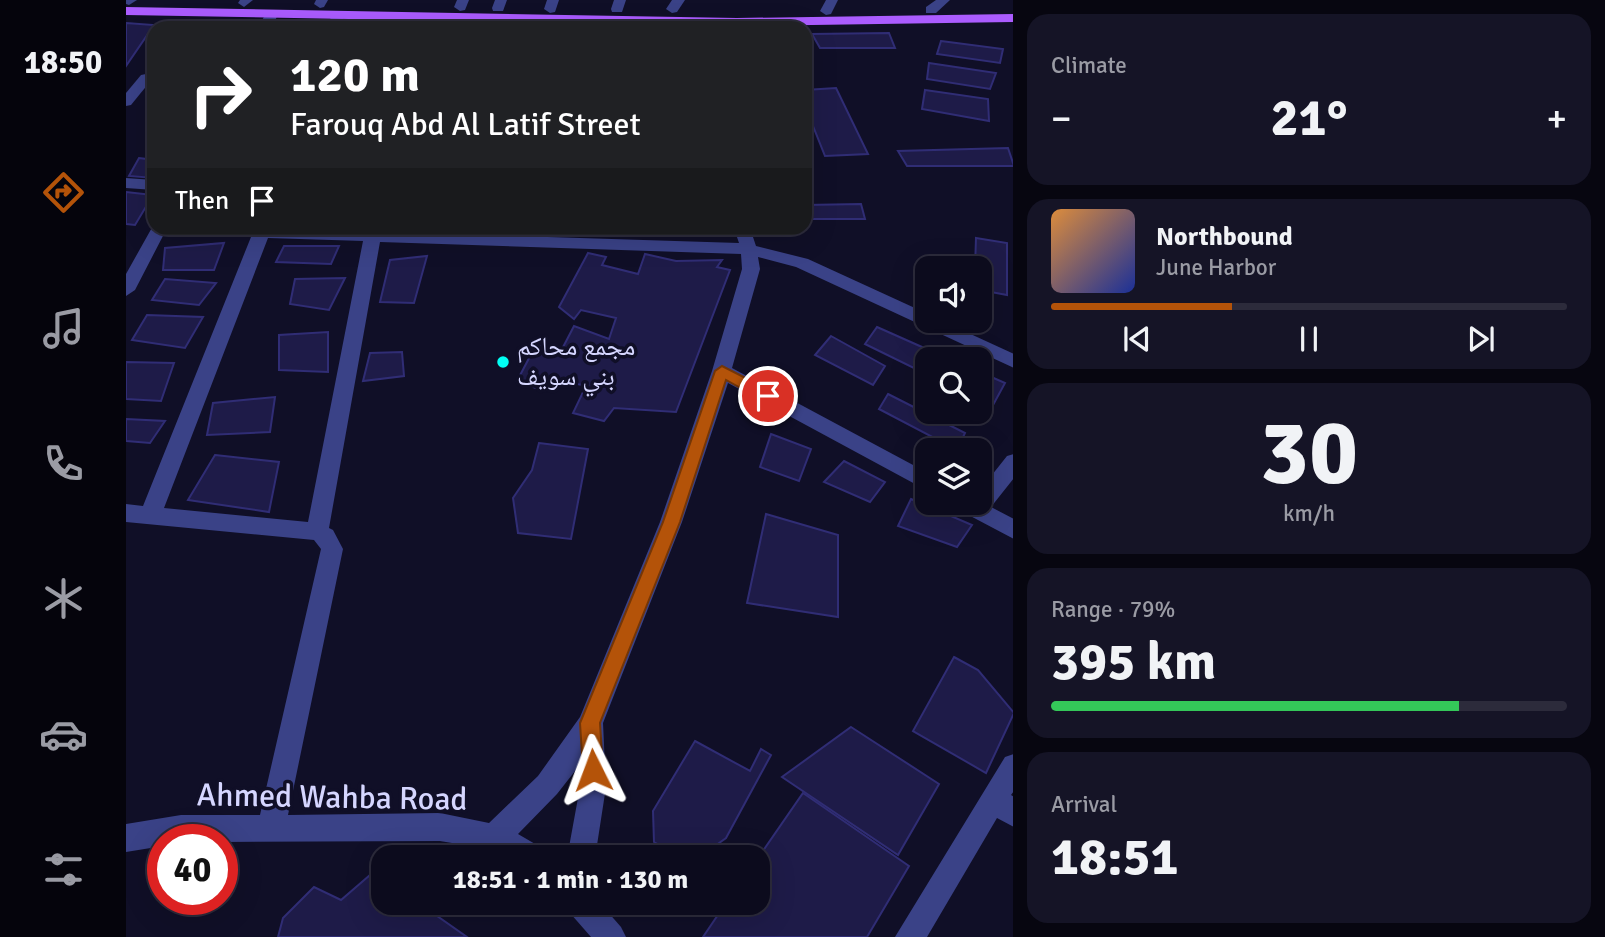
<!DOCTYPE html>
<meta charset="utf-8">
<style>
body{margin:0;font-family:Signika,"Noto Naskh Arabic",sans-serif;background:#151426;color:#f1f3f6;height:100vh;display:flex;flex-direction:column;font-size:26px;white-space:nowrap}
*{box-sizing:border-box;margin:0}
p{font-size:23px;color:#9a9ba4}
.icon{flex:none;width:38px;height:38px;fill:none;stroke:currentColor;stroke-width:2;stroke-linecap:round;stroke-linejoin:round}
.map{position:relative;flex:1;overflow:hidden}
.drawer{display:flex;flex-direction:column;gap:14px;padding:14px;background:#070610;width:592px}
.drawer>*{flex:none}
.guide{position:absolute;left:21px;top:21px;width:665px;height:214px;border-radius:21px;box-shadow:0 7px 28px #0002,0 0 0 2px #2c2b3b;background:#202124;color:#fff;overflow:hidden}
.controls{position:absolute;left:789px;top:256px;display:grid;gap:14px}
.controls a{display:grid;place-items:center;width:77px;height:77px;border-radius:14px;background:#0c0b1d;box-shadow:0 7px 28px #0002,0 0 0 2px #2c2b3b;font-size:35px}
.speed{position:absolute;left:21px;top:824px;display:flex;gap:14px;font-size:35px;font-weight:700;text-align:center}
.speed>*{display:grid;place-content:center;width:91px;height:91px;border-radius:50%;background:#0c0b1d;box-shadow:0 7px 28px #0002,0 0 0 2px #2c2b3b;line-height:1}
.speed .limit{border:10px solid #d22;background:#fff;color:#111}
.pin{position:absolute;display:grid;place-items:center;width:60px;height:60px;color:#fff;margin:-30px;border:4px solid #fff;border-radius:50%;box-shadow:0 2px 7px #0007}
.me{position:absolute;width:77px;margin:-38px;rotate:357deg;stroke-linejoin:round;filter:drop-shadow(0 0 5px #0008)}
.turn{display:flex;align-items:center;gap:24px;height:147px;padding:0 28px;font-size:32px}
.turn .icon{width:91px;height:91px;stroke-width:2.5}
.turn b{display:block;font-size:49px;line-height:60px}
.then{display:flex;align-items:center;height:66px;padding:0 28px;background:#0003;gap:14px;font-size:26px}
.big{font-size:52px;font-weight:800;line-height:1.1}
.drawer .tile{flex:1;display:flex;flex-direction:column;justify-content:center;gap:10px;min-width:0;padding:0 24px;border-radius:21px;background:#151426}
.drawer .dial{align-items:center;gap:0}
.dial b{font-size:91px;line-height:1}
.song{display:flex;align-items:center;gap:21px}
.cover{width:84px;height:84px;border-radius:10px;background:linear-gradient(135deg,hsl(30 70% 55%),hsl(230 70% 35%))}
.played{height:7px;border-radius:4px;background:linear-gradient(90deg,#b45309 35%,#2c2b3b 35%)}
.keys{display:flex;justify-content:space-around;direction:ltr}
.heat{display:flex;justify-content:space-between;align-items:center;font-size:38px;direction:ltr}
.charge{height:10px;border-radius:5px;background:linear-gradient(90deg,#34c759 79%,#2c2b3b 0)}
.trip{position:absolute;left:245px;top:845px;width:399px;height:70px;border-radius:21px;background:#0c0b1d;box-shadow:0 7px 28px #0002,0 0 0 2px #2c2b3b;font-weight:800;line-height:70px;text-align:center}
main{display:flex;flex:1;min-height:0}
.tab-bar{display:flex;flex-direction:column;width:126px;justify-content:space-around;align-items:center;background:#05040c;color:#9a9ba4}
.tab-bar .icon{width:49px;height:49px}
.tab-bar .active{color:#b45309}
.tab-bar b{font-size:32px;color:#f1f3f6}
.map>svg:first-child{display:block}
.building{fill:#1e1b48;stroke:#302d75;stroke-width:2}
.lines{fill:none;stroke-linecap:round;stroke-linejoin:round}
.minor{fill:#3a4287;fill-rule:evenodd}
.major{fill:#ab5cff;fill-rule:evenodd}
.route{fill:#b45309;stroke:#753606;stroke-width:2}
.poi-dot{fill:#01fff4;stroke:#100f27;stroke-width:2.5}
.labels{text-anchor:middle;dominant-baseline:central;stroke-width:7;stroke-linejoin:round;paint-order:stroke}
.poi-label{font-size:26px;fill:#d5d6ff;stroke:#100f27;text-anchor:start}
.near-street-label{font-size:32px;fill:#d5d6ff;stroke:#100f27}
</style>
<main>
<nav class="tab-bar">
<b>18:50</b>
<svg class="icon active" aria-label="directions" viewBox="0 0 24 24"><path d="M12 3l9 9-9 9-9-9zM9 14v-3h6M13 9l2 2-2 2"/></svg>
<svg class="icon" aria-label="music" viewBox="0 0 24 24"><path d="M9 18V5l10-2v13"/><circle cx="6" cy="18" r="3"/><circle cx="16" cy="16" r="3"/></svg>
<svg class="icon" aria-label="phone" viewBox="0 0 24 24"><path d="M5 4h4l2 5-3 2q2 4 5 5l2-3 5 2v4C11 20 4 13 5 4z"/></svg>
<svg class="icon" aria-label="climate" viewBox="0 0 24 24"><path d="M12 3v18M4 7l16 10M4 17L20 7"/></svg>
<svg class="icon" aria-label="car" viewBox="0 0 24 24"><path d="M5 17H2v-5l4-1 3-4h7l3 4 3 1v5h-3M9 17h6M6 11h13"/><circle cx="7" cy="17" r="2"/><circle cx="17" cy="17" r="2"/></svg>
<svg class="icon" aria-label="filters" viewBox="0 0 24 24"><path d="M4 7h16M4 17h16"/><circle cx="9" cy="7" r="2"/><circle cx="15" cy="17" r="2"/></svg>
</nav>
<div class="map">
<svg width="888" height="937" viewBox="0 0 888 937">
<rect width="100%" height="100%" fill="#100f27"/>
<g class="building">
<path d="M0,23l28,2 -28,41z"/>
<path d="M763,33l6,15h-75l-8,-14z"/>
<path d="M815,41l62,8 -3,14 -63,-9z"/>
<path d="M803,63l67,10 -6,16 -63,-10z"/>
<path d="M710,88l32,66 -43,2 -20,-50v-16z"/>
<path d="M799,90l63,9 1,22 -67,-12z"/>
<path d="M882,148l6,18h-107l-9,-15z"/>
<path d="M13,158l15,2v18l-25,-2z"/>
<path d="M0,192l27,3 -18,30 -9,-1z"/>
<path d="M735,204l4,15h-60v-14z"/>
<path d="M850,238l31,5v52l-27,-5v-22h-5z"/>
<path d="M98,243l-10,27h-51l2,-22z"/>
<path d="M158,246h55l-8,18 -55,-2z"/>
<path d="M462,253l18,4 -4,8 36,9 7,-20 31,7 46,-1 -5,7 13,3 -54,142 -62,-4 -10,13 -31,-8 13,-27 -38,-9 -7,13 -24,-9 19,-36 25,6 13,-25 35,13 7,-21 -35,-8 -7,9 -15,-12z"/>
<path d="M301,256l-13,47 -34,-1 10,-42z"/>
<path d="M219,278l-16,32 -39,-6 5,-25z"/>
<path d="M39,279l51,4 -17,22 -47,-5z"/>
<path d="M21,315l56,2 -18,31 -53,-8z"/>
<path d="M751,327l72,32h-21v16l-63,-31z"/>
<path d="M202,332v40l-49,-2v-35z"/>
<path d="M705,336l54,30 -12,19 -58,-30z"/>
<path d="M276,352l2,24 -41,5 7,-28z"/>
<path d="M0,362l48,1 -13,38 -35,-2z"/>
<path d="M854,372l25,11 -13,24 -12,-6z"/>
<path d="M762,394l77,39 -8,17 -78,-41z"/>
<path d="M149,397l-5,35 -63,3 6,-32z"/>
<path d="M0,419l39,2 -15,22 -24,-2z"/>
<path d="M645,434l40,15 -12,32 -39,-14z"/>
<path d="M413,443l49,6 -17,90 -53,-6 -5,-35 19,-28z"/>
<path d="M89,455l64,7 -10,50 -81,-12z"/>
<path d="M718,461l41,21 -15,20 -46,-20z"/>
<path d="M785,499l61,26 -15,22 -59,-21z"/>
<path d="M640,514l72,21v82l-91,-14z"/>
<path d="M828,657l24,13 36,43 -28,60 -73,-42z"/>
<path d="M725,727l88,57 -41,71 -116,-78z"/>
<path d="M569,741l55,30 11,-22 10,6 -45,83 -25,18 -31,-5 -16,-9 -1,-31z"/>
<path d="M677,793l106,73 -42,71h-164l23,-34h32v-45z"/>
<path d="M244,875l3,26 47,3 47,33h-189l5,-19 31,-31 27,13z"/>
</g>
<g class="lines">
<g class="minor">
<path d="M0,0h11l-8,5 -3,-1z"/>
<path d="M114,0h13l-9,7 -6,-4z"/>
<path d="M190,0h12l-4,7 -4,1 -6,-4z"/>
<path d="M331,0h12l-4,10 -5,1 -6,-4z"/>
<path d="M369,0h12l-4,11h-10l-1,-3z"/>
<path d="M421,0h12l-4,12 -5,1 -6,-4z"/>
<path d="M488,0h12l-4,12h-10l-1,-3z"/>
<path d="M546,0h13l-8,12 -5,1 -6,-4z"/>
<path d="M700,0h12l-7,14 -5,1 -6,-4z"/>
<path d="M810,0h14l-14,13h-10v-6z"/>
<path d="M146,10l6,4 -6,14h-14l9,-17z"/>
<path d="M212,11l6,4 -4,13h-14l6,-13z"/>
<path d="M271,12l6,4 -3,12h-14l5,-12z"/>
<path d="M20,74l7,4 -22,27 -5,1v-13l15,-18z"/>
<path d="M0,178l28,2v10l-28,-2z"/>
<path d="M28,224v4h109l476,15 -5,-15h16l6,18 52,13 120,55v6h12l74,34v14l-218,-101 -38,-10 2,12 -28,99 196,105v18l-200,-108 -46,139 -79,201 3,64 -11,71h-28l13,-71 -1,-21 -22,28 -39,40 24,14 4,10h-40l-30,-11 -36,-6 -218,1v-2h-59v6l-37,6v-28l55,-9h79l61,-266 -7,-9 -188,-18v-18l17,2 108,-269 -87,-3 -29,56 -9,6v-22zM142,238l95,3 -55,281 -144,-14zM254,242l361,12 1,15 -30,102 -52,151 -80,195 -42,59 -49,47 -49,-10 -152,2 55,-266 -10,-19 -4,-2z"/>
<path d="M888,454v24l-23,29 23,12v20l-55,-29 -3,-6 24,-2v-12l27,-34z"/>
<path d="M888,754v37l-3,4 3,2v30l-17,-9 -70,119h-32l110,-180z"/>
<path d="M440,903h34l21,24 5,10h-35l-21,-24z"/>
</g>
<path class="major" d="M0,7l611,11 277,-4v8l-277,4 -611,-11z"/>
</g>
<path class="route" d="M596,366l51,26 2,4 -2,4h-11l-36,-20 -46,142 -80,201 3,47 -3,7 -7,3 -7,-3 -3,-7 -3,-47 83,-201 52,-151z"/>
<circle class="poi-dot" cx="377" cy="362" r="7"/>
<g class="labels">
<g class="poi-label">
<text x="391" y="347">مجمع محاكم<tspan x="391" dy="30">بني سويف</tspan></text>
</g>
<g class="near-street-label">
<text transform="translate(206 797) rotate(1)">Ahmed Wahba Road</text>
</g>
</g>
</svg>
<div class="controls">
<a><svg class="icon" aria-label="sound" viewBox="0 0 24 24"><path d="M4 9h4l5-4v14l-5-4H4zM17 9q2 3 0 6"/></svg></a>
<a><svg class="icon" aria-label="search" viewBox="0 0 24 24"><circle cx="10" cy="10" r="6"/><path d="M15 15l6 6"/></svg></a>
<a><svg class="icon" aria-label="layers" viewBox="0 0 24 24"><path d="M12 4l9 5-9 5-9-5zM3 14l9 5 9-5"/></svg></a>
</div>
<div class="speed"><div class="limit">40</div></div>
<div class="pin" style="left:642px;top:396px;background:#d93025"><svg class="icon" aria-label="arrive" viewBox="0 0 24 24"><path d="M6 21V4h12l-3 4 3 4H6"/></svg></div>
<svg class="me" style="left:467px;top:770px" viewBox="-20 -20 40 40"><path d="M0-17L14 15 0 8-14 15z" fill="#b45309" stroke="#fff" stroke-width="4"/></svg>
<div class="trip">18:51 · 1 min · 130 m</div>
<div class="guide">
<div class="turn"><svg class="icon" aria-label="right" viewBox="0 0 24 24"><path d="M7 20v-9h11M14 6l5 5-5 5"/></svg><div><b>120 m</b>Farouq Abd Al Latif Street</div></div>
<div class="then">Then<svg class="icon" aria-label="arrive" viewBox="0 0 24 24"><path d="M6 21V4h12l-3 4 3 4H6"/></svg></div>
</div>
</div>
<section class="drawer">
<div class="tile"><p>Climate</p>
<div class="heat"><a>−</a><b class="big">21°</b><a>+</a></div>
</div>
<div class="tile">
<div class="song"><i class="cover"></i><div><b>Northbound</b><p>June Harbor</p></div></div>
<div class="played"></div>
<div class="keys"><svg class="icon" aria-label="previous" viewBox="0 0 24 24"><path d="M18 5L8 12l10 7zM5 5v14"/></svg><svg class="icon" aria-label="pause" viewBox="0 0 24 24"><path d="M8 5v14M16 5v14"/></svg><svg class="icon" aria-label="next" viewBox="0 0 24 24"><path d="M6 5l10 7-10 7zM19 5v14"/></svg></div>
</div>
<div class="tile dial"><b>30</b><p>km/h</p></div>
<div class="tile"><p>Range · 79%</p><b class="big">395 km</b><div class="charge"></div></div>
<div class="tile"><p>Arrival</p><b class="big">18:51</b></div>
</section>
</main>
